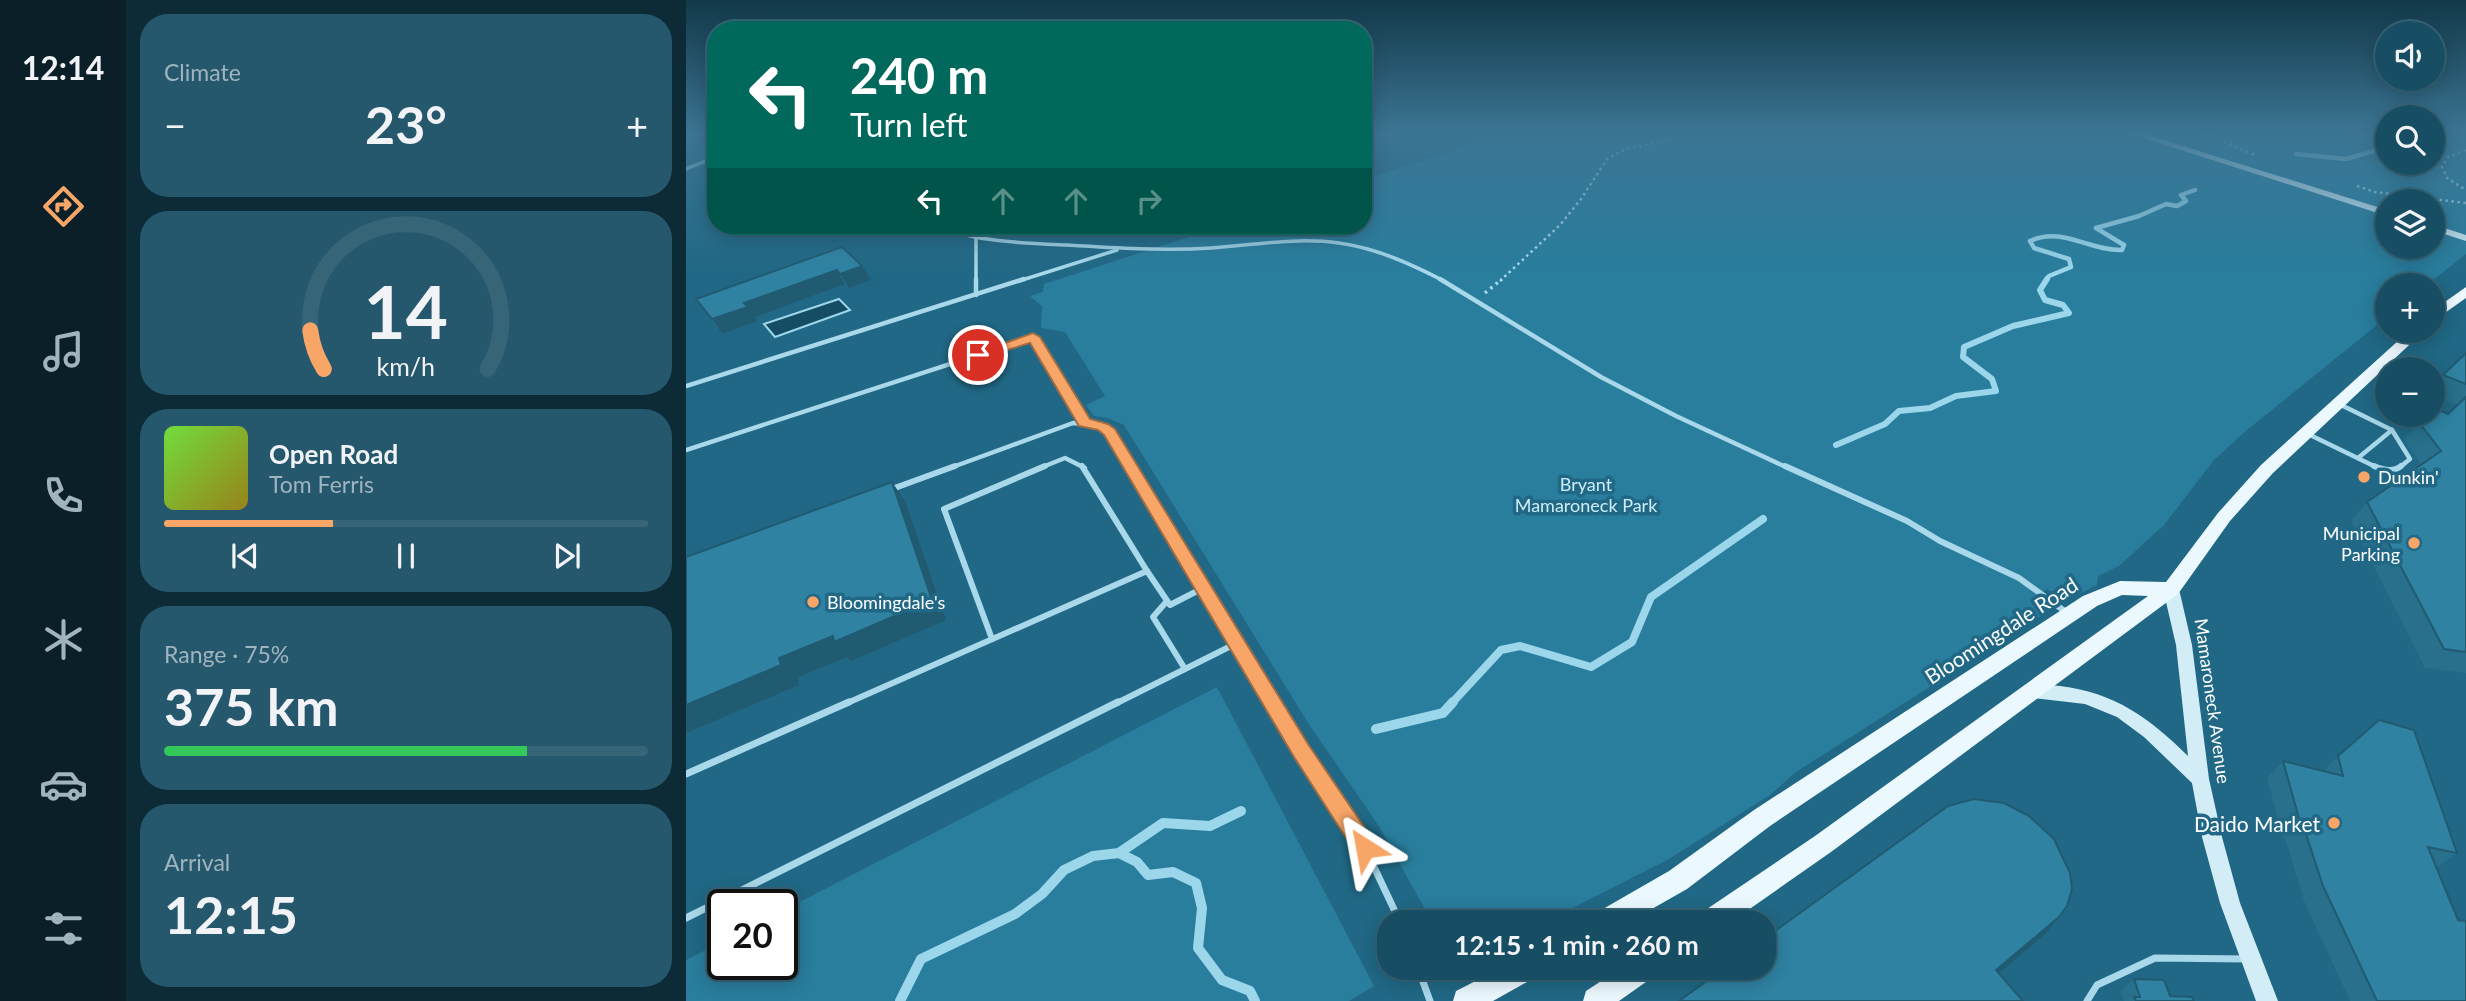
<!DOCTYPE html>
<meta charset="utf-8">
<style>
body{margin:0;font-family:Lato,sans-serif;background:#25586d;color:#f1f3f6;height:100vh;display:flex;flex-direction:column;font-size:26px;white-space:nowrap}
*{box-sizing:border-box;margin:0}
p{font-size:23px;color:#9fb4bf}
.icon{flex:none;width:38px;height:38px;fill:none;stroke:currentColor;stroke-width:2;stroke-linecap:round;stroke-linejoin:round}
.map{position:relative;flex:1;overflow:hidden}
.details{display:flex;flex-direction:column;gap:14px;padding:14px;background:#0d2b37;width:560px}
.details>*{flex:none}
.top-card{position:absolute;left:21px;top:21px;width:665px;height:214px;border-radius:28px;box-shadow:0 4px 18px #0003,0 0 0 2px #366578;background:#00695c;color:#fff;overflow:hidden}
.controls{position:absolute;left:1689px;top:21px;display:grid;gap:14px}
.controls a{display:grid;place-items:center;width:70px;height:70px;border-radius:50%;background:#184e64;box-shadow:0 4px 18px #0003,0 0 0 2px #366578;font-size:35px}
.speed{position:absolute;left:21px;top:889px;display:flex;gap:14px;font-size:35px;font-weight:700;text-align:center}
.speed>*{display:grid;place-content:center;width:91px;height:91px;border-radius:50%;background:#184e64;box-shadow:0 4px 18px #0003,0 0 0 2px #366578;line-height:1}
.speed .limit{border:4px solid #111;border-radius:10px;background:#fff;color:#111}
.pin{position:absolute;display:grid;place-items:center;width:60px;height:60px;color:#fff;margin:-30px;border:4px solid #fff;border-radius:50%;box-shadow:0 2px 7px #0007}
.me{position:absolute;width:77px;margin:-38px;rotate:326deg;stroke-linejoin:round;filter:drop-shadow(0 0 5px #0008)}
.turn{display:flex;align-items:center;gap:24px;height:147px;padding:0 28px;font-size:32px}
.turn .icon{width:91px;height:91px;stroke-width:2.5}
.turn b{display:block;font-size:49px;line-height:60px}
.lanes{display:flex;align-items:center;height:66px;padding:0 28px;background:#0003;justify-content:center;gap:35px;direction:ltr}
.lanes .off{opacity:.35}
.big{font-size:52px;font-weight:700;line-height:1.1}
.details .tile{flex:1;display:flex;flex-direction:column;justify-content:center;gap:10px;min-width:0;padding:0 24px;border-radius:28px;background:#25586d}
.details .dial{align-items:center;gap:0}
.dial svg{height:182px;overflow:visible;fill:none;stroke:#366578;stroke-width:7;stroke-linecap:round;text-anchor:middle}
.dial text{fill:#f1f3f6;stroke:none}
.song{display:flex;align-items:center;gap:21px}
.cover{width:84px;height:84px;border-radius:10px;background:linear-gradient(135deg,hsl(100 70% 55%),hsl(50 70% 35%))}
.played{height:7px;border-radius:4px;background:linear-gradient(90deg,#f7a668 35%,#366578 35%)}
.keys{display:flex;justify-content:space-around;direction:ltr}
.heat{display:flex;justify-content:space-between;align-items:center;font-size:38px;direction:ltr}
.charge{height:10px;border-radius:5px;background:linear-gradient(90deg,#34c759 75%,#366578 0)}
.trip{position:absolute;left:691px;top:910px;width:399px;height:70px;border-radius:28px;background:#184e64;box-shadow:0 4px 18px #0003,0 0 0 2px #366578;font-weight:700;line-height:70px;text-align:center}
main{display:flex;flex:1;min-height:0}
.dock{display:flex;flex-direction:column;width:126px;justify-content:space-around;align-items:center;background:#0a1f28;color:#9fb4bf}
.dock .icon{width:49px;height:49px}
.dock .active{color:#f7a668}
.dock b{font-size:32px;color:#f1f3f6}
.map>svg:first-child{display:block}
.green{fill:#297d9d;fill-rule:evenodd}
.water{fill:#154d64;stroke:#9bd6eb;stroke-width:2}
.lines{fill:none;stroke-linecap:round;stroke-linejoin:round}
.stream-far3{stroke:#9bd6eb;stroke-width:4.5}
.stream-far2{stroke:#9bd6eb;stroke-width:6}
.stream-far1{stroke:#9bd6eb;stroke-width:8}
.stream{stroke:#9bd6eb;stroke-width:10}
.path-far1{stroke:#a8d8ea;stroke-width:2.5;stroke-dasharray:2.5 3.5;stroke-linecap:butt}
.path{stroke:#a8d8ea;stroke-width:3.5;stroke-dasharray:2.5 4.5;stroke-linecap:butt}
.lane-far3{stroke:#a8d8ea;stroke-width:3.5}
.lane-far2{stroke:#a8d8ea;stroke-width:4.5}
.lane-far1{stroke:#a8d8ea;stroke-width:6}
.lane{stroke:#a8d8ea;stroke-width:7}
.secondary{fill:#d3edf7;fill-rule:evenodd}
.primary{fill:#ebf8fe;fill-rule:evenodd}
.wall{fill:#28708b}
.shaded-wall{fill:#215b71}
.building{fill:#2f82a2;stroke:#215b71;stroke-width:2}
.route{fill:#f7a668;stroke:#a16c44;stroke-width:2}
.poi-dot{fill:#f7a668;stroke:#206885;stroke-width:2.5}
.labels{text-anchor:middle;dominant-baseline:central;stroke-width:7;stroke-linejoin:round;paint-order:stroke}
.poi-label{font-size:18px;fill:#fff;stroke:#206885;text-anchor:start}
.park-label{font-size:18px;fill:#ccecf7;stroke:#206885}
.street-label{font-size:18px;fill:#fff;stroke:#206885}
.near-street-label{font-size:21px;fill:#fff;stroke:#206885}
.near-poi-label{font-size:21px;fill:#fff;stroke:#206885;text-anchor:end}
</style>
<main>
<nav class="dock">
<b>12:14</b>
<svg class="icon active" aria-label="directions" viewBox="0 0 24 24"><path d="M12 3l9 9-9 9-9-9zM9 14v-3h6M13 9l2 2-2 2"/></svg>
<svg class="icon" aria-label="music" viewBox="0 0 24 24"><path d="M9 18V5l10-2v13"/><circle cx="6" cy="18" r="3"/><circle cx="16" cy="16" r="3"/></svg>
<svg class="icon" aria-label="phone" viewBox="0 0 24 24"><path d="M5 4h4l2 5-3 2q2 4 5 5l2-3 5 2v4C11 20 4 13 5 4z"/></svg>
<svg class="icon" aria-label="climate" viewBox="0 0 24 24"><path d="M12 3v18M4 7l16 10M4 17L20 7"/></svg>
<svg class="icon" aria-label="car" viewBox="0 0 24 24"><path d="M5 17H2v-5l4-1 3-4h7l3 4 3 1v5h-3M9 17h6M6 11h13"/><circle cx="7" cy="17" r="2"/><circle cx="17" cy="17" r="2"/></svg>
<svg class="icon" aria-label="filters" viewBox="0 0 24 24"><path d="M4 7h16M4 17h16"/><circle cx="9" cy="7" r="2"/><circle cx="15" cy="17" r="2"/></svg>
</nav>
<section class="details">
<div class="tile"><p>Climate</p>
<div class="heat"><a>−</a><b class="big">23°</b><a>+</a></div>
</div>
<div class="tile dial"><svg viewBox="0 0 100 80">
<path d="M14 69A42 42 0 1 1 86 69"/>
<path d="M14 69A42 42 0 0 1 8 52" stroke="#f7a668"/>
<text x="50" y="56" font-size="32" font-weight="700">14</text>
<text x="50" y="72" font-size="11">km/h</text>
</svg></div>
<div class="tile">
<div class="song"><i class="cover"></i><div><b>Open Road</b><p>Tom Ferris</p></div></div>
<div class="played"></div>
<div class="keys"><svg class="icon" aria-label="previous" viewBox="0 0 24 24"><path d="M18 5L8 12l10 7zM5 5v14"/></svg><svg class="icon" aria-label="pause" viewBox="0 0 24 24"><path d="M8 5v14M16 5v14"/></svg><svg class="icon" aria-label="next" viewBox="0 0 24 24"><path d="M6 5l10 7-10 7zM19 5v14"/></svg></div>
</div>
<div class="tile"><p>Range · 75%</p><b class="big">375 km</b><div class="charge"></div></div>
<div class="tile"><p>Arrival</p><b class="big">12:15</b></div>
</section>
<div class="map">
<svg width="1780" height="1001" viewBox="0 0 1780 1001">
<rect width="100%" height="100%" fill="#206885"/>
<g class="green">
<path d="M822,132h879v31h45l1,-31h33v122l-39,31h-40v32l-140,113 -33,30 -50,65 -45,41 -21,10 -1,9c-20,10 -30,18 -50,4l-12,8 11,13 -5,6 -245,156 -26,23 -101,64 -124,63h-113l-53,-96 -69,-100 -186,-301 -17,-7 -13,-2 -8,-11 19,-9 -40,-64 -24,-4 1,-22 -12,-10 13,-4 1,-8 179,-58h140v-46zM1701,201h45v46h-45z"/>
<path d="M531,687l157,299 -25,15h-663v-41l37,-19v23h59v-53z"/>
</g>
<path class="water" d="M153,299l11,11 -75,27 -11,-13z"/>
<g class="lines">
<g class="stream-far3">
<path d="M1746,142l16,-10"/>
<path d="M1610,154l50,5 38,-11 3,-8"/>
<path d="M1360,281l3,-5 22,-9 -2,-8 -35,-11 -4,-7c32,-15 59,10 92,9l2,-5 -28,-17 43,-12 27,-12 11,2 9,-5 -5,-6 14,-5"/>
</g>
<path class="stream-far2" d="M1150,445l49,-21 14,-13 31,-3 26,-12 40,-5 -4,-12 -29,-22 1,-10 49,-21 56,-13 -6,-8 -18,-5 -5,-10 7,-11"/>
<path class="stream-far1" d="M765,704l50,-54 19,-4 71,21 41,-25 19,-45 112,-78"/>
<g class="stream">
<path d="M690,729l67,-16 10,-11"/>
<path d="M433,853l18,9 11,13 25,-3 23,11 6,25 -4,40 24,32 28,11 5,10"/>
<path d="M214,1001l21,-42 94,-45 27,-20 22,-24 29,-14 26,-3 44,-30 47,3 31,-15"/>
</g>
<g class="path-far1">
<path d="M1516,132l53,23"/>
<path d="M1780,150l-18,7 -6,10 5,11 19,12"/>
<path d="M1671,186l18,6 91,11"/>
<path d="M814,281l60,-56 21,-26 26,-40 19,-10 45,-9"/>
</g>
<path class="path" d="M799,293l17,-14"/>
<g class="lane-far3">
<path d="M0,169l30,-12"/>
<path d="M249,226c43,16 86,17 132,19 48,3 96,6 144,3 42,-3 86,-11 128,-5 37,5 72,21 105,38"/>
<path d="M290,238v43"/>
<path d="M333,281l98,-31"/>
</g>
<g class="lane-far2">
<path d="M290,279v16"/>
<path d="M754,279l161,98 75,39 112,52"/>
<path d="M0,386l338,-107"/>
<path d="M1653,404l53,26 18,29 -11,9"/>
<path d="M1622,434l70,34"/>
<path d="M0,450l347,-113 51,85"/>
<path d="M1672,458l34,-28"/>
<path d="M264,468l123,-45c38,2 40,15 59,45"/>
<path d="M354,468l25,-10 20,10"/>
</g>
<g class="lane-far1">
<path d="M396,466l65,105"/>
<path d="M445,466l142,238"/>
<path d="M1099,466l122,55 33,20 79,37 47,34"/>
<path d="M1688,466c9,4 19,7 27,0"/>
<path d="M206,489l63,-23"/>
<path d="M481,601l-14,16 32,52"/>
<path d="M306,639l-48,-130 101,-43"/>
<path d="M159,704l302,-133 23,34 35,-18"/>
<path d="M429,704l122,-61"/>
</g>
<g class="lane">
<path d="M586,702l93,146 35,74"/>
<path d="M0,774l163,-72"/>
<path d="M0,918l432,-216"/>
<path d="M732,968l12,33"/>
<path d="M1401,1001l10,-16 58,-27 92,1"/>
</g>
<g class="secondary">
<path d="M1439,132h13l249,78v6z"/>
<path d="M1746,224l34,11v6l-34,-11z"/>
<path d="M1485,583l5,2 3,4 13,56 17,134 13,58 18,66 38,98h-22l-36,-98 -18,-66 -10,-54 -48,-46 -27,-20 -32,-13 -52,-6 -6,-2 -2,-5 2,-5c10,-4 22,-1 33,0 56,7 89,32 128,70l-12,-111 -13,-56 3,-4z"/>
</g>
<g class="primary">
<path d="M1780,287v11l-34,24v-11z"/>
<path d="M1723,331h15l-151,142 -43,48 -52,73 -347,258 -100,70h-34l4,-9 114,-77 333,-240 -26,-1 -25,11 -327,220 -83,63 -58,33h-37l4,-9 73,-42 85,-61 329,-214 37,-15 46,1 52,-69 43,-48z"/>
<path d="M815,968h39l-4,9 -43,24h-40l3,-10z"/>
<path d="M935,968h36l-4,9 -34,24h-36l3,-10z"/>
</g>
</g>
<g class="wall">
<path d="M156,247l29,33 -22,8 -4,-4 -90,33 3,4 -36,13 -26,-35z"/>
<path d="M1780,353v320l-41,-5 -74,-147 16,-19 54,-38 -17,-24 14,-19 30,-7 9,-9 -25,-10v-6l11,-14z"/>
<path d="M1652,756l119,97 -20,15 29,133h-116l-46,-100 -19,-63h-2l-16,-60 16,-17 40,10z"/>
<path d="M1448,979l36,17 24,5h-70l-3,-10z"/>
</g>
<g class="shaded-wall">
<path d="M176,266l9,14 -22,8 -9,-14z"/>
<path d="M151,270l8,14 -90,33 3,4 -36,13 -10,-15 32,-16z"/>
<path d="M206,482l13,19 41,119 -95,41 -4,-4 -49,20 1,8 -113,48v-28l93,-47z"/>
<path d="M1373,917l-14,17 -61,52 12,-16z"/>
</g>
<g class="building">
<path d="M156,247l20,19 -22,8 -3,-4 -93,33 4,4 -36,12 -16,-20z"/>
<path d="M1780,353v31l-23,-9z"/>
<path d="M1780,397v255l-22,-3 -77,-147 74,-51 -23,-30 6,-6h8v-8l16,7z"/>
<path d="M206,482l40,118 -98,42 -1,-6 -54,22 2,7 -95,40v-148z"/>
<path d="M1693,720l35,10 43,123 -29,-6 30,73 8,1v80h-89l-54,-115 -21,-64h-2l-17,-61 60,15 -5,-20z"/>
<path d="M1288,799l30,4 25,13 25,23 16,34 2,16 -5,17 -8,11 -63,53 27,31h-344l46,-33h39v-29l184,-133z"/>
<path d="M1448,979l30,1 6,16 22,1 2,4h-58l-2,-4h6z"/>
</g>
<linearGradient id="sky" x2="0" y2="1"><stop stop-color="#123949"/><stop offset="0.49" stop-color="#3c7594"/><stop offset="1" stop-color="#3c7594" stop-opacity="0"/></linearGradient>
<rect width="1780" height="272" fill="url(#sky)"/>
<path class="route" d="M347,333l7,4 50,82 18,5 7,5 193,315 65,96 3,8 -3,7 -8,3 -8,-3 -63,-98 -190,-322 -6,-5 -19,-4 -49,-83 -52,16 -7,-4z"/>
<g class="poi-dot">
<circle cx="1678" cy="477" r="7"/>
<circle cx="1728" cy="543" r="7"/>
<circle cx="127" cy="602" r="7"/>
<circle cx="1648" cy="823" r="7"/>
</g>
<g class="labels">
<g class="poi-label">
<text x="1692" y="477">Dunkin'</text>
<text x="1714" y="533" text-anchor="end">Municipal<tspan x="1714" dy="21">Parking</tspan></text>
<text x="141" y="602">Bloomingdale's</text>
</g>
<g class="park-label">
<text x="900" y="484">Bryant<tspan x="900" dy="21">Mamaroneck Park</tspan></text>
</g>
<g class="street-label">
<text transform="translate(1527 701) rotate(82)">Mamaroneck Avenue</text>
</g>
<g class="near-street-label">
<text transform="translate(1315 630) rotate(-33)">Bloomingdale Road</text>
</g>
<g class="near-poi-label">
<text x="1634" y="823">Daido Market</text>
</g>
</g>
</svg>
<div class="controls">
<a><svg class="icon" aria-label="sound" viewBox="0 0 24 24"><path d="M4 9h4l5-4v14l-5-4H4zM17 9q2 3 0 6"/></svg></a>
<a><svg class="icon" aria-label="search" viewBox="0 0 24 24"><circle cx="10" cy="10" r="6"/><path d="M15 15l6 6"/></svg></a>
<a><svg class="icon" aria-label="layers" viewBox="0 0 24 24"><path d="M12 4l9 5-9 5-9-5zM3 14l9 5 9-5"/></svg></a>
<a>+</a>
<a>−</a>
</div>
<div class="speed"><div class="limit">20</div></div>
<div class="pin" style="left:292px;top:355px;background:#d93025"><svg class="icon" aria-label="arrive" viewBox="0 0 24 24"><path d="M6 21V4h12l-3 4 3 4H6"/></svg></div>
<svg class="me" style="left:679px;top:848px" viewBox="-20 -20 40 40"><path d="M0-17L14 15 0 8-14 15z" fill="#f7a668" stroke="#fff" stroke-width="4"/></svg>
<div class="trip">12:15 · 1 min · 260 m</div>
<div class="top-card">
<div class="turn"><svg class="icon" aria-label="left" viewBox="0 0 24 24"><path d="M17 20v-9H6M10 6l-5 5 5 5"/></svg><div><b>240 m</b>Turn left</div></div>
<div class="lanes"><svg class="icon" aria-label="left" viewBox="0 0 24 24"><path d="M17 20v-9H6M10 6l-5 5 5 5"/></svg><svg class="icon off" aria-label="ahead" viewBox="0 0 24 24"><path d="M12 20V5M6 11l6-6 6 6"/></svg><svg class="icon off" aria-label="ahead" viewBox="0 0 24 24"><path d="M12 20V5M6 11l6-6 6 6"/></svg><svg class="icon off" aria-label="right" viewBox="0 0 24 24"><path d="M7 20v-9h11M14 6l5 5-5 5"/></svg></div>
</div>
</div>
</main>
